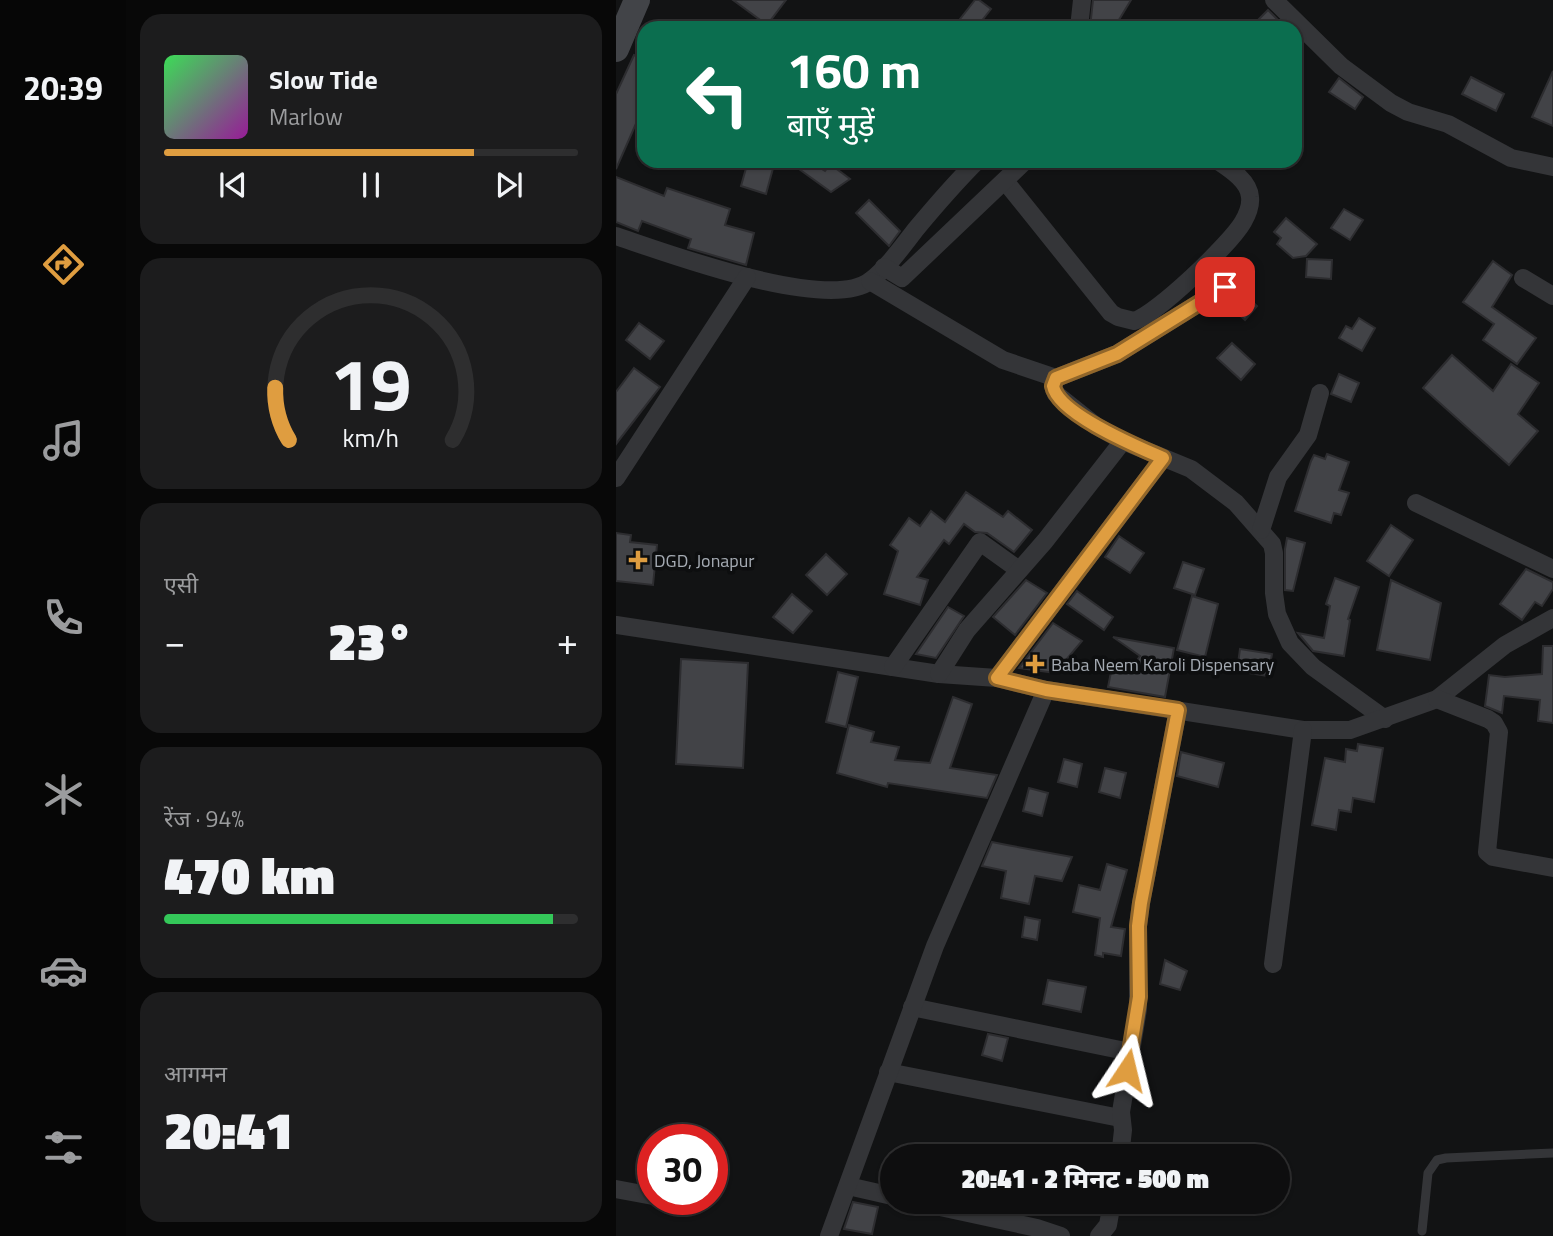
<!DOCTYPE html>
<html lang="hi">
<meta charset="utf-8">
<style>
body{margin:0;font-family:"Titillium Web","Noto Sans Devanagari",sans-serif;background:#1c1c1d;color:#f1f3f6;height:100vh;display:flex;flex-direction:column;font-size:26px;white-space:nowrap}
*{box-sizing:border-box;margin:0}
p{font-size:23px;color:#9b9c9e}
.icon{flex:none;width:38px;height:38px;fill:none;stroke:currentColor;stroke-width:2;stroke-linecap:round;stroke-linejoin:round}
.map{position:relative;flex:1;overflow:hidden}
.drawer{display:flex;flex-direction:column;gap:14px;padding:14px;background:#080808;width:490px}
.drawer>*{flex:none}
.banner{position:absolute;left:21px;top:21px;width:665px;height:147px;border-radius:21px;box-shadow:0 2px 5px #0004,0 0 0 2px #2e2e2f;background:#0b6e4f;color:#fff;overflow:hidden}
.speed{position:absolute;left:21px;top:1124px;display:flex;gap:14px;font-size:35px;font-weight:700;text-align:center}
.speed>*{display:grid;place-content:center;width:91px;height:91px;border-radius:50%;background:#0e0e0f;box-shadow:0 2px 5px #0004,0 0 0 2px #2e2e2f;line-height:1}
.speed .limit{border:10px solid #d22;background:#fff;color:#111}
.pin{position:absolute;display:grid;place-items:center;width:60px;height:60px;color:#fff;margin:-30px;border-radius:14px;box-shadow:0 4px 10px #0006}
.me{position:absolute;width:77px;margin:-38px;rotate:10deg;stroke-linejoin:round;filter:drop-shadow(0 0 5px #0008)}
.turn{display:flex;align-items:center;gap:24px;height:147px;padding:0 35px;font-size:32px}
.turn .icon{width:91px;height:91px;stroke-width:2.5}
.turn b{display:block;font-size:49px;line-height:60px}
.big{font-size:52px;font-weight:800;line-height:1.1}
.drawer .widget{flex:1;display:flex;flex-direction:column;justify-content:center;gap:10px;min-width:0;padding:0 24px;border-radius:21px;background:#1c1c1d}
.drawer .dial{align-items:center;gap:0}
.dial svg{height:182px;overflow:visible;fill:none;stroke:#2e2e2f;stroke-width:7;stroke-linecap:round;text-anchor:middle}
.dial text{fill:#f1f3f6;stroke:none}
.song{display:flex;align-items:center;gap:21px}
.cover{width:84px;height:84px;border-radius:10px;background:linear-gradient(135deg,hsl(130 70% 55%),hsl(300 70% 35%))}
.played{height:7px;border-radius:4px;background:linear-gradient(90deg,#df9d40 75%,#2e2e2f 75%)}
.keys{display:flex;justify-content:space-around;direction:ltr}
.heat{display:flex;justify-content:space-between;align-items:center;font-size:38px;direction:ltr}
.charge{height:10px;border-radius:5px;background:linear-gradient(90deg,#34c759 94%,#2e2e2f 0)}
.trip{position:absolute;left:264px;top:1144px;width:410px;height:70px;border-radius:35px;background:#0e0e0f;box-shadow:0 2px 5px #0004,0 0 0 2px #2e2e2f;font-weight:800;line-height:70px;text-align:center}
main{display:flex;flex:1;min-height:0}
.dock{display:flex;flex-direction:column;width:126px;justify-content:space-around;align-items:center;background:#060606;color:#9b9c9e}
.dock .icon{width:49px;height:49px}
.dock .current{color:#df9d40}
.dock b{font-size:32px;color:#f1f3f6}
.map>svg:first-child{display:block}
.building{fill:#424347;stroke:#2d2d30;stroke-width:2}
.lines{fill:none;stroke-linecap:round;stroke-linejoin:round}
.lane{stroke:#343538;stroke-width:9}
.street{stroke:#343538;stroke-width:18}
.secondary{stroke:#424448;stroke-width:26}
.route-casing{stroke:#91662a;stroke-width:18}
.route{stroke:#df9d40;stroke-width:12}
.poi-dot{fill:#df9d40;stroke:#0d0e0f;stroke-width:2.5}
.labels{text-anchor:middle;dominant-baseline:central;stroke-width:7;stroke-linejoin:round;paint-order:stroke}
.poi-label{font-size:18px;fill:#a5abb3;stroke:#0d0e0f;text-anchor:start}
</style>
<main>
<nav class="dock">
<b>20:39</b>
<svg class="icon current" aria-label="directions" viewBox="0 0 24 24"><path d="M12 3l9 9-9 9-9-9zM9 14v-3h6M13 9l2 2-2 2"/></svg>
<svg class="icon" aria-label="music" viewBox="0 0 24 24"><path d="M9 18V5l10-2v13"/><circle cx="6" cy="18" r="3"/><circle cx="16" cy="16" r="3"/></svg>
<svg class="icon" aria-label="phone" viewBox="0 0 24 24"><path d="M5 4h4l2 5-3 2q2 4 5 5l2-3 5 2v4C11 20 4 13 5 4z"/></svg>
<svg class="icon" aria-label="climate" viewBox="0 0 24 24"><path d="M12 3v18M4 7l16 10M4 17L20 7"/></svg>
<svg class="icon" aria-label="car" viewBox="0 0 24 24"><path d="M5 17H2v-5l4-1 3-4h7l3 4 3 1v5h-3M9 17h6M6 11h13"/><circle cx="7" cy="17" r="2"/><circle cx="17" cy="17" r="2"/></svg>
<svg class="icon" aria-label="filters" viewBox="0 0 24 24"><path d="M4 7h16M4 17h16"/><circle cx="9" cy="7" r="2"/><circle cx="15" cy="17" r="2"/></svg>
</nav>
<section class="drawer">
<div class="widget">
<div class="song"><i class="cover"></i><div><b>Slow Tide</b><p>Marlow</p></div></div>
<div class="played"></div>
<div class="keys"><svg class="icon" aria-label="previous" viewBox="0 0 24 24"><path d="M18 5L8 12l10 7zM5 5v14"/></svg><svg class="icon" aria-label="pause" viewBox="0 0 24 24"><path d="M8 5v14M16 5v14"/></svg><svg class="icon" aria-label="next" viewBox="0 0 24 24"><path d="M6 5l10 7-10 7zM19 5v14"/></svg></div>
</div>
<div class="widget dial"><svg viewBox="0 0 100 80">
<path d="M14 69A42 42 0 1 1 86 69"/>
<path d="M14 69A42 42 0 0 1 8 46" stroke="#df9d40"/>
<text x="50" y="56" font-size="32" font-weight="700">19</text>
<text x="50" y="72" font-size="11">km/h</text>
</svg></div>
<div class="widget"><p>एसी</p>
<div class="heat"><a>−</a><b class="big">23°</b><a>+</a></div>
</div>
<div class="widget"><p>रेंज · 94%</p><b class="big">470 km</b><div class="charge"></div></div>
<div class="widget"><p>आगमन</p><b class="big">20:41</b></div>
</section>
<div class="map">
<svg width="937" height="1236" viewBox="0 0 937 1236">
<rect width="100%" height="100%" fill="#121314"/>
<g class="building">
<path d="M117,0h53l-19,25z"/>
<path d="M359,0h4l12,9 -15,19h-23z"/>
<path d="M477,0h38l-17,28h-24z"/>
<path d="M652,10l18,18h-36z"/>
<path d="M18,55l10,3v63l-6,-2 -22,50v-75z"/>
<path d="M937,71v55l-21,-9z"/>
<path d="M855,77l33,17 -8,17 -34,-17z"/>
<path d="M723,78l24,19 -8,12 -26,-17z"/>
<path d="M132,161h27l-9,33 -25,-8z"/>
<path d="M188,161h5l16,10 5,-7 20,15 -19,13 -32,-23z"/>
<path d="M0,177l48,19 3,-8 63,21 -5,16 29,8 -8,32 -58,-17 3,-9 -49,-18 -4,10 -22,-9z"/>
<path d="M253,200l31,31 -11,15 -33,-33z"/>
<path d="M728,209l19,11 -13,20 -19,-12z"/>
<path d="M670,218l31,26 -11,12 -13,2 -16,-14 4,-6 -7,-6z"/>
<path d="M691,259l25,1 -1,19 -25,-2z"/>
<path d="M877,261l19,14 -20,32 44,31 -19,26 -34,-24 11,-16 -31,-22z"/>
<path d="M629,295l12,11 -12,14 -13,-12z"/>
<path d="M743,318l16,10 -13,23 -23,-13 7,-12 6,3z"/>
<path d="M23,323l25,18 -14,18 -24,-19z"/>
<path d="M616,343l23,21 -14,16 -24,-22z"/>
<path d="M836,355l41,36 18,-27 28,19 -21,31 20,17 -29,34 -86,-77z"/>
<path d="M18,368l26,19 -44,57v-52z"/>
<path d="M723,374l20,9 -8,19 -20,-8z"/>
<path d="M711,454l22,8 -10,28 10,3 -8,22 -7,-2 -3,10 -36,-12 16,-50 3,-6 11,4z"/>
<path d="M350,492l37,25 5,-6 24,19 -18,22 -27,-19 -12,-1 -11,-8 -15,20 -5,-4 -27,37 11,3 -8,25 -36,-11 14,-43 -8,-6 19,-27 11,8 11,-15 14,11z"/>
<path d="M775,525l22,15 -24,36 -22,-15z"/>
<path d="M0,533l15,2 -1,7 27,3 -4,40 -37,-4z"/>
<path d="M503,536l25,17 -14,20 -25,-16z"/>
<path d="M671,538l18,5 -12,48 -8,-1v-41z"/>
<path d="M210,554l21,20 -20,21 -21,-20z"/>
<path d="M567,562l21,7 -9,26 -21,-7z"/>
<path d="M910,569l27,13v7l-11,17 -7,-4 -13,18 -22,-16z"/>
<path d="M719,578l24,9 -11,32 2,1 -6,36 -31,-5 -15,-18 26,5 6,-32 -4,-2z"/>
<path d="M410,580l21,13 -32,42 -22,-18z"/>
<path d="M775,580l50,23 -11,57 -53,-10z"/>
<path d="M461,591l36,26 -9,13 -37,-26z"/>
<path d="M176,594l20,17 -19,22 -20,-16z"/>
<path d="M576,596l26,8 -13,53 -28,-7z"/>
<path d="M332,607l16,9 -28,42 -20,-4z"/>
<path d="M437,623l29,18 -27,32 -36,-5z"/>
<path d="M497,637l61,11 -9,49 -57,-10 5,-25 16,10 11,-16z"/>
<path d="M927,646h10v77l-15,-2 2,-21 -36,-4 -2,17 -17,-7 4,-31 16,2 37,-3z"/>
<path d="M624,649l32,5 -4,22 -31,-5z"/>
<path d="M65,659l67,4 -5,105 -67,-4z"/>
<path d="M222,672l20,5 -12,50 -20,-5z"/>
<path d="M337,697l19,7 -22,64 47,7 -10,23 -99,-15 -1,4 -50,-14 12,-48 25,7 -3,10 28,5 -4,13 35,3z"/>
<path d="M742,744l25,4 -9,54 -21,-4 -2,14 -12,-2 -3,20 -24,-5 13,-67 20,4 1,-13 11,2z"/>
<path d="M565,752l43,11 -6,24 -41,-11z"/>
<path d="M448,759l18,5 -5,23 -19,-5z"/>
<path d="M489,768l21,5 -6,25 -21,-6z"/>
<path d="M413,788l19,5 -6,23 -19,-5z"/>
<path d="M376,842l15,3 65,12 -10,24 -27,-5 -6,28 -28,-6 5,-27 -24,-5z"/>
<path d="M491,864l20,6 -16,57 14,2 -4,27 -18,-3v4l-8,-2 5,-37 -27,-6 6,-27 21,5z"/>
<path d="M409,917l15,3 -3,20 -15,-3z"/>
<path d="M549,960l22,11 -7,19 -20,-6z"/>
<path d="M432,980l38,7 -5,25 -38,-8z"/>
<path d="M372,1034l20,4 -6,23 -20,-6z"/>
<path d="M237,1202l25,5 -6,27 -28,-5z"/>
</g>
<g class="lines">
<path class="lane" d="M806,1231l6,-58 9,-13 9,-2 107,-5"/>
<g class="street">
<path d="M658,0l67,66 50,37 17,9 40,12 63,34 42,9"/>
<path d="M463,28l3,-28"/>
<path d="M389,181l106,132 7,4 16,4c22,-6 97,-78 109,-99 4,-7 8,-17 7,-25 -1,-16 -20,-28 -32,-36"/>
<path d="M0,236c48,16 211,77 254,45 18,-14 32,-34 46,-52 20,-24 39,-46 61,-68"/>
<path d="M268,267l18,11 123,-117"/>
<path d="M907,278l30,18"/>
<path d="M254,281l133,79 53,18 61,-24 108,-67"/>
<path d="M440,378l-3,8 3,8 40,32 27,15 68,28 45,34 36,41 2,9v40l3,21 13,29 23,24 72,52"/>
<path d="M0,478l131,-201"/>
<path d="M800,503l137,66"/>
<path d="M645,530l17,-53 30,-42 12,-42"/>
<path d="M0,625l323,49 58,4 49,12 257,40h47l87,-31 68,-54 48,-27"/>
<path d="M277,667l87,-125 39,28"/>
<path d="M323,674l28,-44 78,-89 78,-100"/>
<path d="M381,678l166,-220"/>
<path d="M821,699l51,20 6,4 5,9 -12,120 6,5 60,11"/>
<path d="M657,964l30,-234"/>
<path d="M296,1007l218,45"/>
<path d="M272,1072l232,46"/>
<path d="M504,1157l3,-27 -2,-18 17,-103v-83l3,-23 37,-193"/>
<path d="M232,1186l44,10"/>
<path d="M0,1189l37,7"/>
<path d="M51,1199l5,1"/>
<path d="M301,1202l120,26 24,8"/>
<path d="M213,1236l106,-290 111,-256"/>
<path d="M483,1236l9,-11 4,-23"/>
</g>
<path class="secondary" d="M0,49l21,-49"/>
</g>
<g class="lines">
<defs>
<path id="route" d="M511,1070l12,-73 -1,-71 3,-23 37,-193 -132,-20 -49,-12 166,-220c-25,-11 -105,-44 -110,-72l3,-8 61,-24 108,-67"/>
</defs>
<use href="#route" class="route-casing"/>
<use href="#route" class="route"/>
</g>
<g class="poi-dot">
<path d="M18.5 549.5h7v7h7v7h-7v7h-7v-7h-7v-7h7z"/>
<path d="M415.5 653.5h7v7h7v7h-7v7h-7v-7h-7v-7h7z"/>
</g>
<g class="labels">
<g class="poi-label">
<text x="38" y="560">DGD, Jonapur</text>
<text x="435" y="664">Baba Neem Karoli Dispensary</text>
</g>
</g>
</svg>
<div class="speed"><div class="limit">30</div></div>
<div class="pin" style="left:609px;top:287px;background:#d93025"><svg class="icon" aria-label="arrive" viewBox="0 0 24 24"><path d="M6 21V4h12l-3 4 3 4H6"/></svg></div>
<svg class="me" style="left:511px;top:1070px" viewBox="-20 -20 40 40"><path d="M0-17L14 15 0 8-14 15z" fill="#df9d40" stroke="#fff" stroke-width="4"/></svg>
<div class="trip">20:41 · 2 मिनट · 500 m</div>
<div class="banner">
<div class="turn"><svg class="icon" aria-label="left" viewBox="0 0 24 24"><path d="M17 20v-9H6M10 6l-5 5 5 5"/></svg><div><b>160 m</b>बाएँ मुड़ें</div></div>
</div>
</div>
</main>
